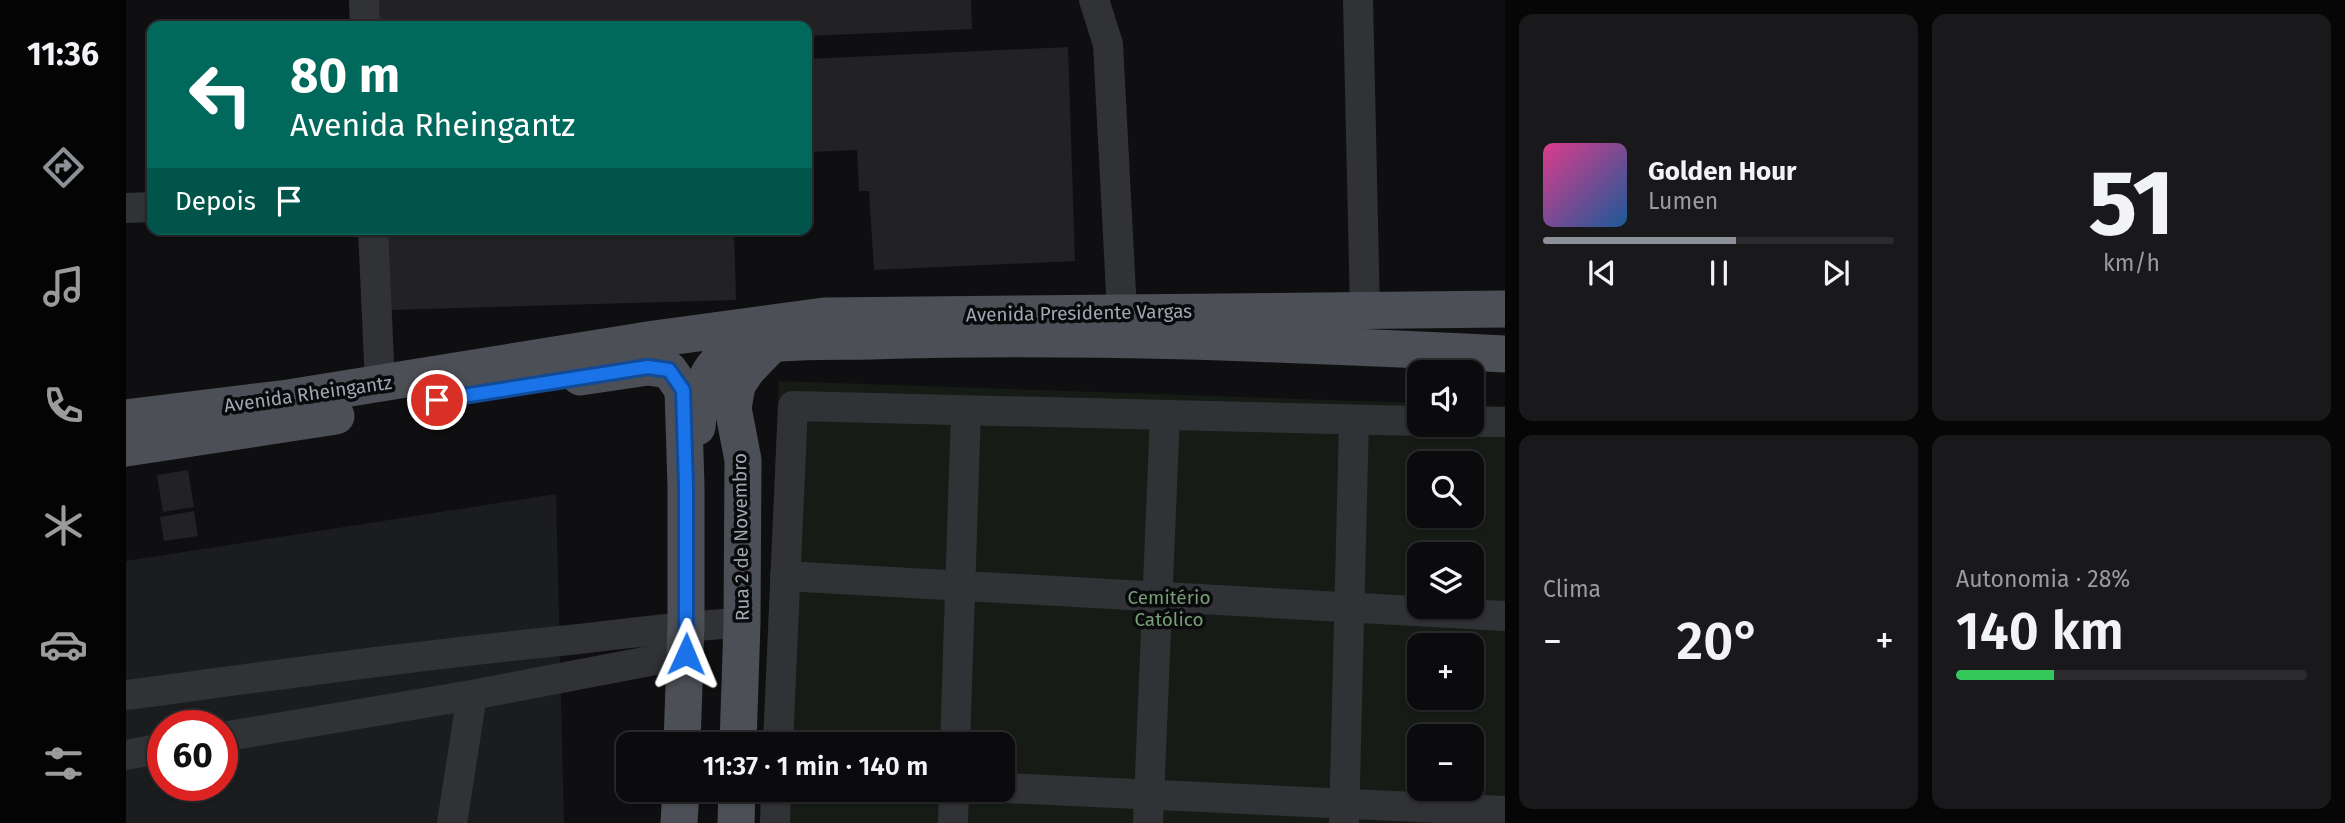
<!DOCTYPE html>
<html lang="pt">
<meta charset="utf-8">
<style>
body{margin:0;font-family:"Fira Sans",sans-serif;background:#19191b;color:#f1f3f6;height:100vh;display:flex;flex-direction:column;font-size:26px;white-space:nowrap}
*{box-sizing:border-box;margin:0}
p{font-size:23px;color:#9a9b9d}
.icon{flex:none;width:38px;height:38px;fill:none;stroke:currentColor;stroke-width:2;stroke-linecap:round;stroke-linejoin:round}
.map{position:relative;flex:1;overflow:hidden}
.side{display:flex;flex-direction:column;gap:14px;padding:14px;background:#060607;width:840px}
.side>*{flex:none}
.top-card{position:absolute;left:21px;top:21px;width:665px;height:214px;border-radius:14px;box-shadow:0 2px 5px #0004,0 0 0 2px #2b2b2e;background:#00695c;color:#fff;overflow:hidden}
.controls{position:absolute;left:1281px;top:360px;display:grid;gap:14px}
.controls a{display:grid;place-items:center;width:77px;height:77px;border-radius:14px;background:#0b0b0d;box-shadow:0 2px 5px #0004,0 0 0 2px #2b2b2e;font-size:35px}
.speed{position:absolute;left:21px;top:710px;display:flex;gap:14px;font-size:35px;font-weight:700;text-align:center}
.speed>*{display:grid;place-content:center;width:91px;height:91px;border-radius:50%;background:#0b0b0d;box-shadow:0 2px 5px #0004,0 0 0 2px #2b2b2e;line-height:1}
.speed .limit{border:10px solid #d22;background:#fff;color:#111}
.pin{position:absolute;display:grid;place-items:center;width:60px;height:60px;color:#fff;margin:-30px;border:4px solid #fff;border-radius:50%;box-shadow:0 2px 7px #0007}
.me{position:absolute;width:77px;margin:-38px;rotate:1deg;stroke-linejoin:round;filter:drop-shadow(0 0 5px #0008)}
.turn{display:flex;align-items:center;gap:24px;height:147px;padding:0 28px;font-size:32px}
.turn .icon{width:91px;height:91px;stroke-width:2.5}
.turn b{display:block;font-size:49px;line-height:60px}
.then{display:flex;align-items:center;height:66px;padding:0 28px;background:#0003;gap:14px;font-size:26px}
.big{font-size:52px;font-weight:600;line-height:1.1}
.side .tile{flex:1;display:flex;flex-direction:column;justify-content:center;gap:10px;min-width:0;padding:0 24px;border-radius:14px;background:#19191b}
.side .dial{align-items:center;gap:0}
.dial b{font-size:91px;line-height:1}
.song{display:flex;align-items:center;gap:21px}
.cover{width:84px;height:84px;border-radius:10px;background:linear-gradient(135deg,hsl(330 70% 55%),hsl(210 70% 35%))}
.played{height:7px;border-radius:4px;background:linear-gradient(90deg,#8c9099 55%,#2b2b2e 55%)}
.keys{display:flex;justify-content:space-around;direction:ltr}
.heat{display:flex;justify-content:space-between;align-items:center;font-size:38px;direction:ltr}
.charge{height:10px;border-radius:5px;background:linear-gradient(90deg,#34c759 28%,#2b2b2e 0)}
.side .tiles{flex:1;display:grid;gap:14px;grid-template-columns:repeat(2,1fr)}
.trip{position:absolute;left:490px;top:732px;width:399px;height:70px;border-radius:14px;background:#0b0b0d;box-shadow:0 2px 5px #0004,0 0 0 2px #2b2b2e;font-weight:600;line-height:70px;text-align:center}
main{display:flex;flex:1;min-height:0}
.tab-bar{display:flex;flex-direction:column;width:126px;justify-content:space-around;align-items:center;background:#040405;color:#9a9b9d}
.tab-bar .icon{width:49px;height:49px}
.tab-bar .selected{color:#8c9099}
.tab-bar b{font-size:32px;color:#f1f3f6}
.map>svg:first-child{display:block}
.built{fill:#1b1c1e;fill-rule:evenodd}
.green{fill:#161b16;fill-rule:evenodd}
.building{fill:#222225}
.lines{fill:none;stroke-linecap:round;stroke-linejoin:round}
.minor{stroke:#303236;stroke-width:30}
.major{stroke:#4c4f55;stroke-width:37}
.route-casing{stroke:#114b97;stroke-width:18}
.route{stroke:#1a73e8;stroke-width:12}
.labels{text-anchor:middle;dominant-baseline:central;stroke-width:7;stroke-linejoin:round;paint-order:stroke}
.street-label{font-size:19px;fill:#a0a8b2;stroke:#0a0a0c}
.park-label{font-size:19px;fill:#789e76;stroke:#0a0a0c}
</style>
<main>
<nav class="tab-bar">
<b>11:36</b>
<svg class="icon selected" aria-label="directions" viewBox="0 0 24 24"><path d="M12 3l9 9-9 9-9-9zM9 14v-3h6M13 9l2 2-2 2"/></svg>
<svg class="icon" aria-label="music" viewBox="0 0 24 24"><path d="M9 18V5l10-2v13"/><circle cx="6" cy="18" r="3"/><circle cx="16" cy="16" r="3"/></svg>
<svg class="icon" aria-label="phone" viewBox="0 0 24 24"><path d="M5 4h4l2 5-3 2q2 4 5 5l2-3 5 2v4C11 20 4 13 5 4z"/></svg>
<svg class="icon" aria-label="climate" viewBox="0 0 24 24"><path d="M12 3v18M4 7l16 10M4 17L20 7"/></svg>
<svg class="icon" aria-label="car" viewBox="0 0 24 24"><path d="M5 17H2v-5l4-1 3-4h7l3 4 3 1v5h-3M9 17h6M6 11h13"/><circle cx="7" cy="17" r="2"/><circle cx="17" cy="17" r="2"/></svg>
<svg class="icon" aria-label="filters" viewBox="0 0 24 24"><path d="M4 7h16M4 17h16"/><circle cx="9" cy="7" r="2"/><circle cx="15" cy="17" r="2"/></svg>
</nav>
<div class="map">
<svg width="1379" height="823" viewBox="0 0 1379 823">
<rect width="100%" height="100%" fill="#0f0f11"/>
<path class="built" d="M430,494l8,329h-438v-262zM37,726h59v60h-59z"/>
<path class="green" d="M653,381l640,22v22h53v-21l33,2v417h-745l1,-34h242v-45h-240zM1293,464h53v52h-53zM1293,555h53v52h-53zM1293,646h53v52h-53zM1293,737h53v52h-53z"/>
<g class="building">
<path d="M249,0h596l1,29 -165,7v-10h-431z"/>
<path d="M942,47l7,214 -201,9 -5,-79h-10l-2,-41 -50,2v-93z"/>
<path d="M260,229h348l2,71 -345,10z"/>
<path d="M62,470l6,37 -31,5 -6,-37z"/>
<path d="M68,511l4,25 -34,5 -4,-24z"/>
</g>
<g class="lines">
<g class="minor">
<path d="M238,0l1,26"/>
<path d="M968,0l14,44 14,268"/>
<path d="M1232,0l7,312"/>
<path d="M0,208l26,-1"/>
<path d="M247,229l7,155"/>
<path d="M1346,422h33"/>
<path d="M659,576l720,40"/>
<path d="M0,695c151,-20 301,-41 453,-56 55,-6 108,-14 163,-16"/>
<path d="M96,737l250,-42 214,-41"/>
<path d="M652,744l15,-338 626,15"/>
<path d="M829,744l11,-333"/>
<path d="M0,755l37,-7"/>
<path d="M877,788l502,23"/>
<path d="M326,823l20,-128"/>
<path d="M649,823l1,-34"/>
<path d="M827,823l1,-34"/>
<path d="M1022,823l17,-408"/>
<path d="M1218,823l10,-403"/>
</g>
<g class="major">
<path d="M454,377l68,-10 21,3 14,20 3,96v139l-4,119"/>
<path d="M0,418l162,-20 366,-59 170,-23 681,-7"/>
<path d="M571,427c3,-31 6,-62 37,-76 24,-12 106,-9 137,-10 211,-7 423,3 634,13"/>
<path d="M0,448l210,-32"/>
<path d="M612,744l4,-121 1,-163 -10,-52 4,-23 10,-15 25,-26"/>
<path d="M553,823l2,-34"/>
<path d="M610,823l1,-34"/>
</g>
</g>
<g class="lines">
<defs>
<path id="route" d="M311,400l211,-33 21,3 14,20 3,96v168"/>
</defs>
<use href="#route" class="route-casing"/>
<use href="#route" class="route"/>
</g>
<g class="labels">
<g class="street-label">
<text transform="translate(953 313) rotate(-1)">Avenida Presidente Vargas</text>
<text transform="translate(182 394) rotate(-8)">Avenida Rheingantz</text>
<text transform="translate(615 537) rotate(-91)">Rua 2 de Novembro</text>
</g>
<g class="park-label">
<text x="1043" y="597">Cemitério<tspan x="1043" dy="22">Católico</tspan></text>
</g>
</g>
</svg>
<div class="controls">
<a><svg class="icon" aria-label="sound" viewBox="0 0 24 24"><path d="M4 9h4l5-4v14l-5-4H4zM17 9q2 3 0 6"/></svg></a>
<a><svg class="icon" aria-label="search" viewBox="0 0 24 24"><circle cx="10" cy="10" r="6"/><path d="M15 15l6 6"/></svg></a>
<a><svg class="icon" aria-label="layers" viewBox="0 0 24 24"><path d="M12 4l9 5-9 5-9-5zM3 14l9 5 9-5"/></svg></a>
<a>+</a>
<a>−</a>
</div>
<div class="speed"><div class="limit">60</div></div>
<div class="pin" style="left:311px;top:400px;background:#d93025"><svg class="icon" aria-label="arrive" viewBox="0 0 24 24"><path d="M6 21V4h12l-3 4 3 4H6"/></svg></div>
<svg class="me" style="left:560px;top:654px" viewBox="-20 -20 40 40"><path d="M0-17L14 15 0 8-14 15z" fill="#1a73e8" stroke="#fff" stroke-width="4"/></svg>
<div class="trip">11:37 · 1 min · 140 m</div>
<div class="top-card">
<div class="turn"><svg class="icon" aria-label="left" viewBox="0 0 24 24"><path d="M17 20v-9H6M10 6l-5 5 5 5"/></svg><div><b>80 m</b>Avenida Rheingantz</div></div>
<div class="then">Depois<svg class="icon" aria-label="arrive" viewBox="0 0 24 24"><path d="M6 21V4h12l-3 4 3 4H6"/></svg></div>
</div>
</div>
<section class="side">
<div class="tiles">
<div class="tile">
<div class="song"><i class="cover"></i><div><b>Golden Hour</b><p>Lumen</p></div></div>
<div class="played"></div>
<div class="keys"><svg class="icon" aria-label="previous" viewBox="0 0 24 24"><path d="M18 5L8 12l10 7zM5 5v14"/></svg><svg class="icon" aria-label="pause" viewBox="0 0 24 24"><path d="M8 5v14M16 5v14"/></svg><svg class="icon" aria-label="next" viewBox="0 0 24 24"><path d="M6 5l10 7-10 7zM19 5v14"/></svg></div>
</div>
<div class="tile dial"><b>51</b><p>km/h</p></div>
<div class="tile"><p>Clima</p>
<div class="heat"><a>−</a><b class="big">20°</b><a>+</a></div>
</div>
<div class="tile"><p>Autonomia · 28%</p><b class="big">140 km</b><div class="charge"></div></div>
</div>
</section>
</main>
